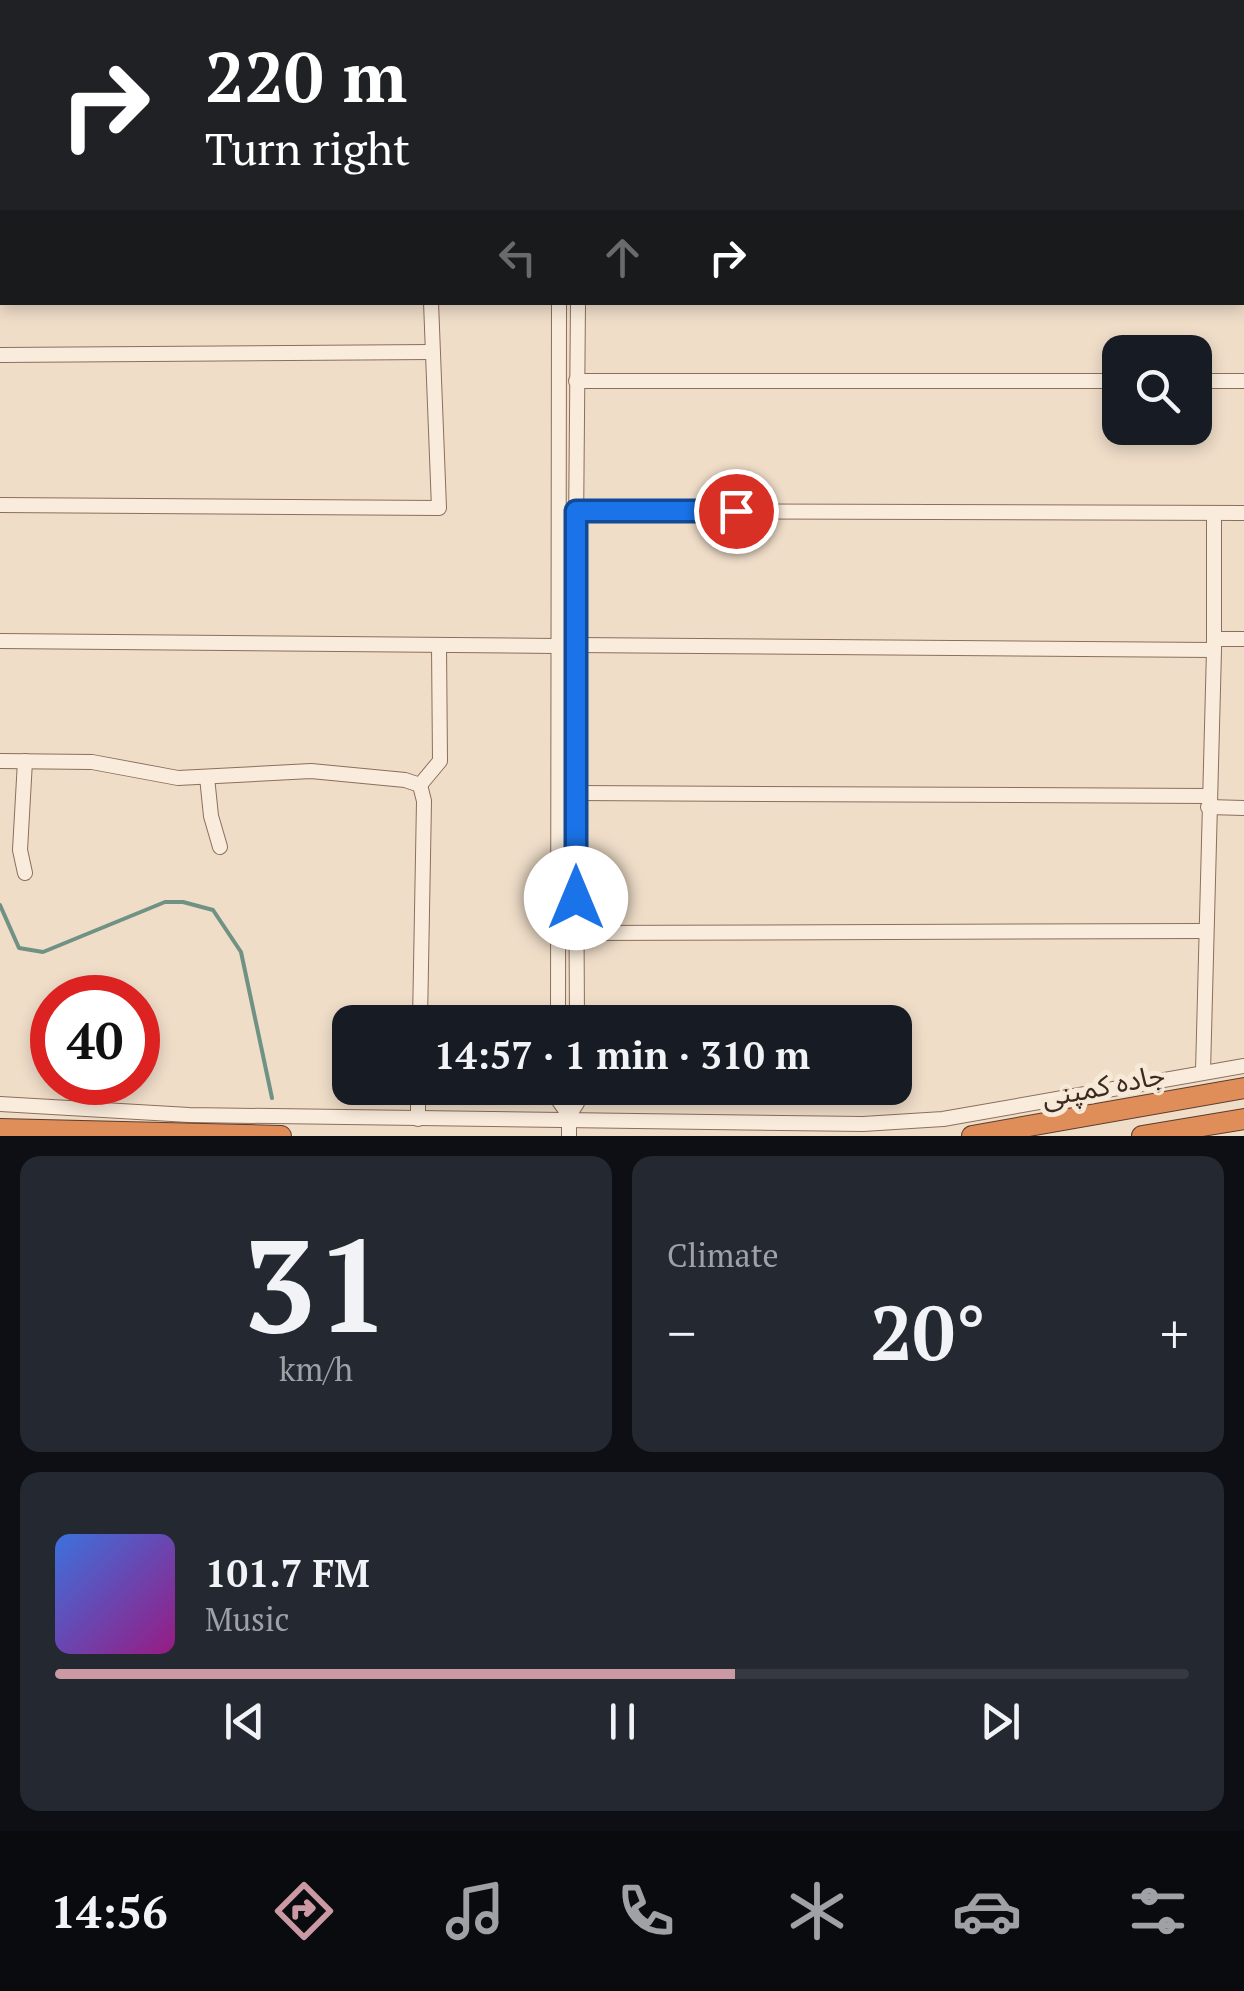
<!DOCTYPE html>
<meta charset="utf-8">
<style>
body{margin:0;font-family:"PT Serif","Noto Sans Arabic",serif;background:#242831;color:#f1f3f6;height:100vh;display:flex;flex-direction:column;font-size:38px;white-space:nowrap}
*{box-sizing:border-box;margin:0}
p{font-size:32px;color:#9ea1a6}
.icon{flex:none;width:55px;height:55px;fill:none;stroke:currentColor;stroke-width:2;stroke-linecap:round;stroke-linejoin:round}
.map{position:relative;height:1136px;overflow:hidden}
.side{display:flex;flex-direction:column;gap:20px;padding:20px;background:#0d0f14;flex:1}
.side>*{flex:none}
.banner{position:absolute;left:0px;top:0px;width:1245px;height:305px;box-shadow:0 5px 15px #0003;background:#202124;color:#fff;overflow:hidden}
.controls{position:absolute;left:1102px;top:335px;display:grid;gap:20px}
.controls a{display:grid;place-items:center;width:110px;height:110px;border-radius:20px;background:#171b24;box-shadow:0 5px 15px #0003;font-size:50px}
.speed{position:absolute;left:30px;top:975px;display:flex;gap:20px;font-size:50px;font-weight:700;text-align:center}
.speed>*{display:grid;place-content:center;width:130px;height:130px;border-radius:50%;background:#171b24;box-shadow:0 5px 15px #0003;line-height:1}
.speed .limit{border:15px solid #d22;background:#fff;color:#111}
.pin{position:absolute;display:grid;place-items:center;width:85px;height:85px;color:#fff;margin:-42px;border:5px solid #fff;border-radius:50%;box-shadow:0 2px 10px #0007}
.me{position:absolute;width:110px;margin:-55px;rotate:0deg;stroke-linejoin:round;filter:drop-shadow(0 0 8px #0008)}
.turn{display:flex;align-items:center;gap:35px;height:210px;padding:0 40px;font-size:45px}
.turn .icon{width:130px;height:130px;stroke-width:2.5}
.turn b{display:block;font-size:70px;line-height:85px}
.lanes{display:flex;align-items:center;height:95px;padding:0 40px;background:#0003;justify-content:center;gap:50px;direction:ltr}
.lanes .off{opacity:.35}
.big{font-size:75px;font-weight:700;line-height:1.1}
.side .widget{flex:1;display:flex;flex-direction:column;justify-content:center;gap:15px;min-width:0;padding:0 35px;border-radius:20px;background:#242831}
.side .dial{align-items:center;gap:0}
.dial b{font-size:130px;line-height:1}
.song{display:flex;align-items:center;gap:30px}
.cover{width:120px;height:120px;border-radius:15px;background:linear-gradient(135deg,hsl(220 70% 55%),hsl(310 70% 35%))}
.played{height:10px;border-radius:5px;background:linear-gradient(90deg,#cb99a4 60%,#363941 60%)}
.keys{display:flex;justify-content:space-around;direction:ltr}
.heat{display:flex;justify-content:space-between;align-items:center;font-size:55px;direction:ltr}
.side .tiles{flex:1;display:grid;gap:20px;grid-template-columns:1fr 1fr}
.widget:last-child{grid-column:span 2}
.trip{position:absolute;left:332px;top:1005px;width:580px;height:100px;border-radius:20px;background:#171b24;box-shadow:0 5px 15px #0003;font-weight:700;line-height:100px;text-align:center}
.menu{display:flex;height:160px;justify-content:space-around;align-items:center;background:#090b0e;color:#9ea1a6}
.menu .icon{width:70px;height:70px}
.menu .on{color:#cb99a4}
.menu b{font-size:45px;color:#f1f3f6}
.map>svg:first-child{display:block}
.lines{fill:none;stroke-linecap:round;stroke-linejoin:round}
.stream{stroke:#6f9284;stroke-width:4}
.minor-casing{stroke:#8c6e5c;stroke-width:16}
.highway-casing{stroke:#5a3d30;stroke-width:22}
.minor{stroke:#faecdc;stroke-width:14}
.highway{stroke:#df8d59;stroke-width:20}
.route-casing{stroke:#114b97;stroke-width:25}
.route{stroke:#1a73e8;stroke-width:18}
.labels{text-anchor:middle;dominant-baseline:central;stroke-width:10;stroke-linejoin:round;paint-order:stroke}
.street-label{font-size:28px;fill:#3c2920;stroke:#f7e9d8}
</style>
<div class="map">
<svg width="1244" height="1136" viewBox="0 0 1244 1136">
<rect width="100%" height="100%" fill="#efddc8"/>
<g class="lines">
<path class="stream" d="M0,905l19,43 24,4 122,-50h18l30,8 28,42 31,146"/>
<defs>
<g id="minor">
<path d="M604,0l2,2"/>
<path d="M349,2v-2"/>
<path d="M534,2l2,-2"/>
<path d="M561,2v-2"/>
<path d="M582,2v-2"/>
<path d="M1242,34h2"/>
<path d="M0,42h2"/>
<path d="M1242,53h2"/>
<path d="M0,226h2"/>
<path d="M1242,245h2"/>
<path d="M0,355l432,-3"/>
<path d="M576,381h544"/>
<path d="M1195,381h49"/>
<path d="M0,505l439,3 -8,-206"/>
<path d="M576,511l668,2"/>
<path d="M1214,639h30"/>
<path d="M0,641l557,5"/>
<path d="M575,645l639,5"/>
<path d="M0,761l92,1 86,16 133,-7 94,9 15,5"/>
<path d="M25,761l-5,89 5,23"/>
<path d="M207,777l4,39 9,31"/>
<path d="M420,785l4,16 -4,221"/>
<path d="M420,785l20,-24 -1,-116"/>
<path d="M575,793l634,3"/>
<path d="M1208,807l36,1"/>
<path d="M575,933l631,-2"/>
<path d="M558,1022l1,-720"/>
<path d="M577,1022l-2,-377 3,-343"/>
<path d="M1203,1072l11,-422v-137"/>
<path d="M559,1088v13l10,14v21"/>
<path d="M0,1104l189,11 674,9 80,-5 301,-53"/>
<path d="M569,1115l8,-12 1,-15"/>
<path d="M418,1119v-31"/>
</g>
<g id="highway">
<path d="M0,1129l281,7"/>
<path d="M972,1136l272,-48"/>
<path d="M1142,1136l102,-17"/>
</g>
</defs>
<use href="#minor" class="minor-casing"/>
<use href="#highway" class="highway-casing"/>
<use href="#minor" class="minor"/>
<use href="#highway" class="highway"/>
</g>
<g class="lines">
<defs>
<path id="route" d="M576,898v-387h160"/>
</defs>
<use href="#route" class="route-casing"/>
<use href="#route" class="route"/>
</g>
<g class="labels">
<g class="street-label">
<text transform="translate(1103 1085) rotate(-11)">جاده کمپنی</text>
</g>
</g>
</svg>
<div class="controls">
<a><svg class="icon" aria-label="search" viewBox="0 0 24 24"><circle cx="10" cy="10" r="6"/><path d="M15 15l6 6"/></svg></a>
</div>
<div class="speed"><div class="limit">40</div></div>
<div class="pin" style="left:736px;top:511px;background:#d93025"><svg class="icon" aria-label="arrive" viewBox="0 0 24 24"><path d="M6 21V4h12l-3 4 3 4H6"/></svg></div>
<svg class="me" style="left:576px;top:898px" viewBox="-20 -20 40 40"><circle r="19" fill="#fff"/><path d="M0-13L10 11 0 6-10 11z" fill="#1a73e8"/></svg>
<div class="trip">14:57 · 1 min · 310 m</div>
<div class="banner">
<div class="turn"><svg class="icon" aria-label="right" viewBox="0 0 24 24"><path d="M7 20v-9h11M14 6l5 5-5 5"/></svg><div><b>220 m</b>Turn right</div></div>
<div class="lanes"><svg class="icon off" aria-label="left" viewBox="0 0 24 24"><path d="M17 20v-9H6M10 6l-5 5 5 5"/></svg><svg class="icon off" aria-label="ahead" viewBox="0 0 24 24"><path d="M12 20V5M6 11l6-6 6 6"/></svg><svg class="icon" aria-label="right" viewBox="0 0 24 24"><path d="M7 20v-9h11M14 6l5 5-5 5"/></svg></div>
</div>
</div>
<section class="side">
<div class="tiles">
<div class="widget dial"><b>31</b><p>km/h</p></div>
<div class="widget"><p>Climate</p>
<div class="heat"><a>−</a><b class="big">20°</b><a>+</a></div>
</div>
<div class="widget">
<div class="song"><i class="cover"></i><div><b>101.7 FM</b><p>Music</p></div></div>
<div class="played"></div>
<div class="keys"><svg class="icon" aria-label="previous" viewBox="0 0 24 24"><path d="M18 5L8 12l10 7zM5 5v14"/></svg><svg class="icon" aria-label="pause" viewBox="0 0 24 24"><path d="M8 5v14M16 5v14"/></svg><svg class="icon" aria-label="next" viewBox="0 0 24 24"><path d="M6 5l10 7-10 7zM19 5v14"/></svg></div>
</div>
</div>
</section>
<nav class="menu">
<b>14:56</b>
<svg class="icon on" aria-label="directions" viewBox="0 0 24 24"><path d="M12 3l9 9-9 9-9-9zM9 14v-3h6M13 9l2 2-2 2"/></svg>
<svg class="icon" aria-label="music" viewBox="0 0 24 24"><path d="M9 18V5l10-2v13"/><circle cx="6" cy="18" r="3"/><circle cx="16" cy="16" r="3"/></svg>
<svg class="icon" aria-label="phone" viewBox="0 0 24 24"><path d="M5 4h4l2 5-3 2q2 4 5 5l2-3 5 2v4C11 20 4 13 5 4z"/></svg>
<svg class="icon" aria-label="climate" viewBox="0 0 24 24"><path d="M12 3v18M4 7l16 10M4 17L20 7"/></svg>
<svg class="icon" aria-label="car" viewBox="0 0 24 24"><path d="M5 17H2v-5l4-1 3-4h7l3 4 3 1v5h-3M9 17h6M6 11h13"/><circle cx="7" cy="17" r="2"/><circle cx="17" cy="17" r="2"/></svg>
<svg class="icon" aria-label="filters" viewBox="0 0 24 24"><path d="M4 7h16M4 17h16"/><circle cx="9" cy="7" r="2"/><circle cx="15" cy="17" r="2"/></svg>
</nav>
